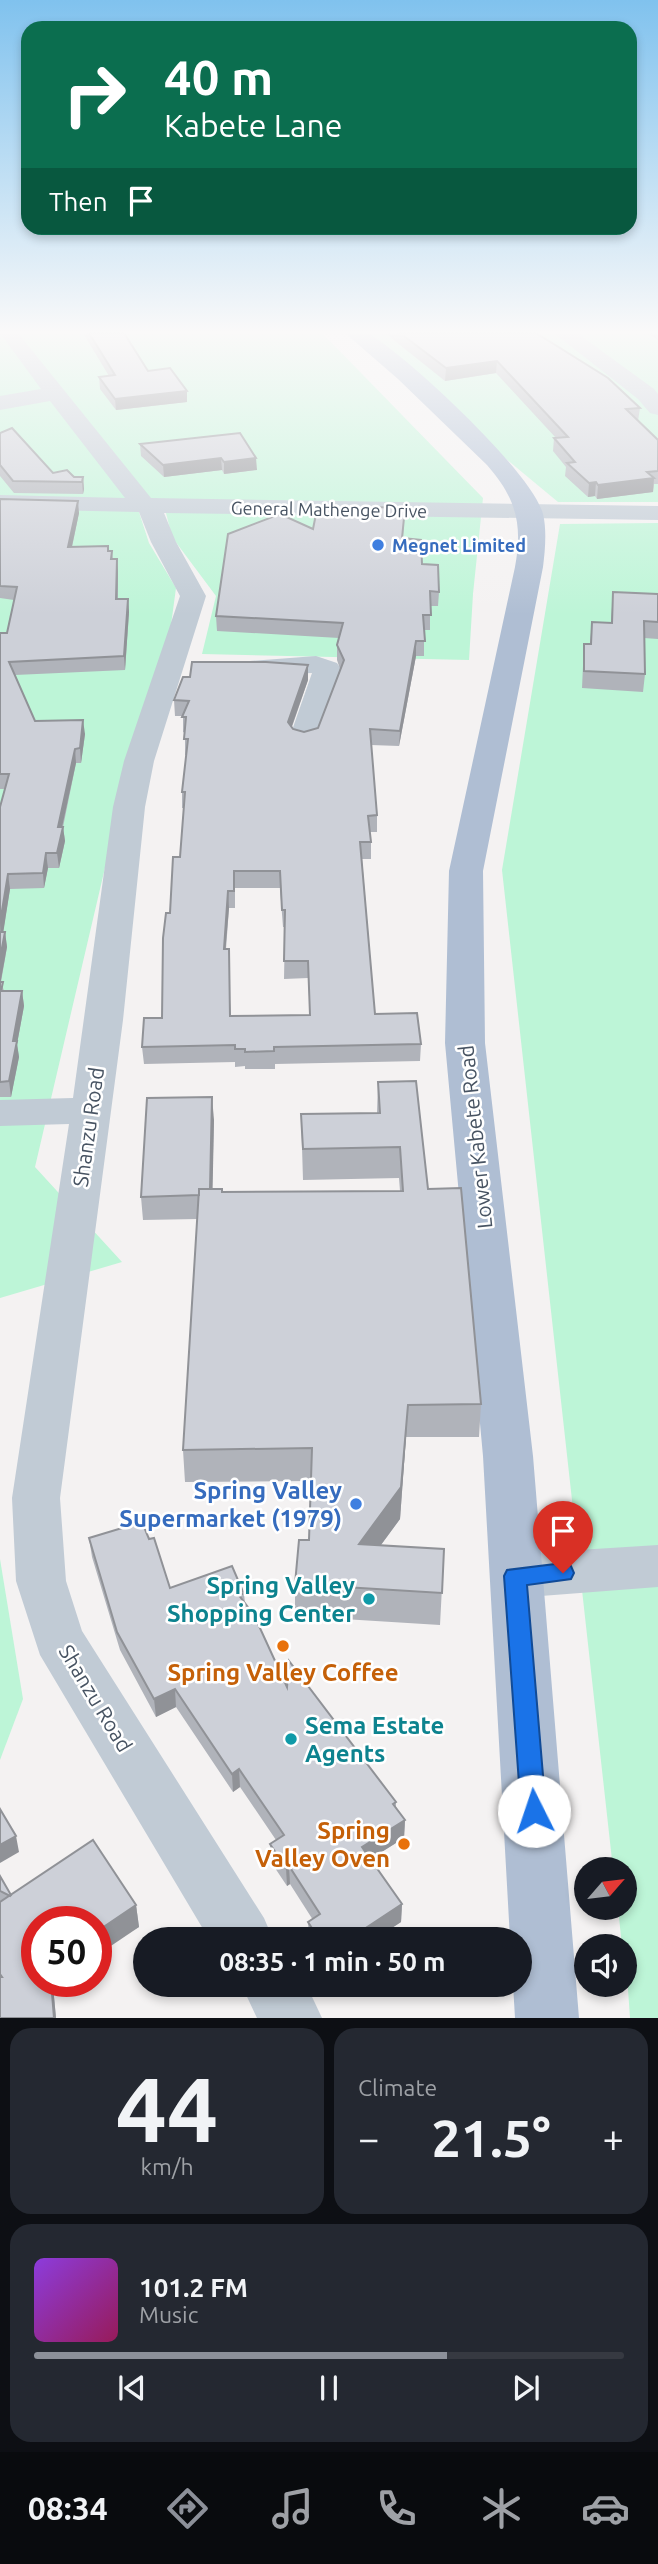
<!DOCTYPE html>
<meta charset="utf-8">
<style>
body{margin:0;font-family:Ubuntu,sans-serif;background:#242831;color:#f1f3f6;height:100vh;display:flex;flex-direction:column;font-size:26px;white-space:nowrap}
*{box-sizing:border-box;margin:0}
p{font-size:23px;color:#9ea1a6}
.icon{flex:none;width:38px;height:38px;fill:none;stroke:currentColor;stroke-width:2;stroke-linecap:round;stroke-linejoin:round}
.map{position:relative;height:2018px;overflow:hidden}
.drawer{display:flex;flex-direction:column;gap:10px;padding:10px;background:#0d0f14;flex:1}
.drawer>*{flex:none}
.hud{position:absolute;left:21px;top:21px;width:616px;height:214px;border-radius:21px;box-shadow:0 4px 10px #0003;background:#0b6e4f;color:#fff;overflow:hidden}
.needle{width:46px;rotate:62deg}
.buttons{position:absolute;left:574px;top:1857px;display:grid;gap:14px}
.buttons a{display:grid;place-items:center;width:63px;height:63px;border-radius:50%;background:#171b24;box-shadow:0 4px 10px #0003;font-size:35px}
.speed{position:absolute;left:21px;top:1906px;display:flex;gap:14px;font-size:35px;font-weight:700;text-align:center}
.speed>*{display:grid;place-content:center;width:91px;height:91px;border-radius:50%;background:#171b24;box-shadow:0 4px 10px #0003;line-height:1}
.speed .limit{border:10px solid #d22;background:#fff;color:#111}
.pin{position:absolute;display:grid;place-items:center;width:60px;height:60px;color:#fff;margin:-72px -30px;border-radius:50% 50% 50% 0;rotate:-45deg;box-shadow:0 0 7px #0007}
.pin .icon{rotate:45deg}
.me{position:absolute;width:77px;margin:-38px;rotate:356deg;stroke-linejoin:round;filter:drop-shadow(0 0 5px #0008)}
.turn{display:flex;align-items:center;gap:24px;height:147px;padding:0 28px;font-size:32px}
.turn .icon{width:91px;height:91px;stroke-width:2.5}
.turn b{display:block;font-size:49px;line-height:60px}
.then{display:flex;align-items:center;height:66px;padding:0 28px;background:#0003;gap:14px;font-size:26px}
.big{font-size:52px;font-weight:600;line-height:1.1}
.drawer .tile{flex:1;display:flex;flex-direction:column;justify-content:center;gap:10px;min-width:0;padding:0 24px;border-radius:21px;background:#242831}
.drawer .dial{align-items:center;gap:0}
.dial b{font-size:91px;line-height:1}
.song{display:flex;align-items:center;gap:21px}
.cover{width:84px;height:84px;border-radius:10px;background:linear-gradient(135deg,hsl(270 70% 55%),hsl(330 70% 35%))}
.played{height:7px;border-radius:4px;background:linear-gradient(90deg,#8c9099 70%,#363941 70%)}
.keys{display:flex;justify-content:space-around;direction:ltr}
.heat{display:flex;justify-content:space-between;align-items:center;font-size:38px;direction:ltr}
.drawer .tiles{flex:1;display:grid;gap:10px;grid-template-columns:1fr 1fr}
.tile:last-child{grid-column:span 2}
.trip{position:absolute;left:133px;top:1927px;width:399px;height:70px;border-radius:35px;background:#171b24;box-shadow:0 4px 10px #0003;font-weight:600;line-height:70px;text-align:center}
.tab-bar{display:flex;height:112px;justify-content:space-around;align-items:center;background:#090b0e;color:#9ea1a6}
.tab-bar .icon{width:49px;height:49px}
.tab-bar .on{color:#8c9099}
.tab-bar b{font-size:32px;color:#f1f3f6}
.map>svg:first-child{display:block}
.green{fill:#bdf5d7}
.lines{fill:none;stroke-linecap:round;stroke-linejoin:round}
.minor{fill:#c1cbd5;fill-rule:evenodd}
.major{fill:#afbed3;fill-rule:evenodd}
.wall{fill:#b0b3ba;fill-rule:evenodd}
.shaded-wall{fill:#909297}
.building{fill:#cdd0d8;stroke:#909297;stroke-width:2;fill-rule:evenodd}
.route{fill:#1a73e8;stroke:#114b97;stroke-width:2}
.shop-dot{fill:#3f7fe0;stroke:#fff;stroke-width:2.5}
.culture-dot{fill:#0f9aa8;stroke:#fff;stroke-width:2.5}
.food-dot{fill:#e8710a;stroke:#fff;stroke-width:2.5}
.labels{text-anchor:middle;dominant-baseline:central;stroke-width:5;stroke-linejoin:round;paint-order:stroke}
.far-street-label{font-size:18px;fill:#475362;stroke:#fff}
.far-shop-label{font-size:18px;font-weight:bold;fill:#366cbe;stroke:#fff;text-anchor:start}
.street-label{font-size:21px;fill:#475362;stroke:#fff}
.near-shop-label{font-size:24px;font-weight:bold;fill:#366cbe;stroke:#fff;text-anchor:end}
.near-culture-label{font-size:24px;font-weight:bold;fill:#0d838f;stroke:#fff;text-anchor:end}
.near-food-label{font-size:24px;font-weight:bold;fill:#c56008;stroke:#fff}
</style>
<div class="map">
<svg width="658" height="2018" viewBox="0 0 658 2018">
<rect width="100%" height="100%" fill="#f4f2f2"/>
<g class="green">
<path d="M0,333h322l161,165 -10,96 -4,66 -267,-6 14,-58 -44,-59 -9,-36 -163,-4z"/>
<path d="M354,333h304v169h-100z"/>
<path d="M0,509h138l11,34 27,45 -5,37 -56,200 -80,342 87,95 -122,36z"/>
<path d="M658,523v1495h-28l-5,-72h-3l-4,-38h7v-39h-12l-111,-999 58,-346z"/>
<path d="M0,1559l23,140 -23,61z"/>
</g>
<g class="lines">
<g class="minor">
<path d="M0,333h18l133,165 507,8v14l-494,-7 12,29 30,54 -52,165 -9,46 -22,213 -63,478 6,83 16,50 182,287 9,21h-64l-169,-284 -24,-74 -4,-83 57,-374 -69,2v-26l73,-2 40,-291 11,-46 56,-165 -29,-54 -12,-30 -139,-3v-14l125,3 -75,-97 -50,9v-14l41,-7z"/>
<path d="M554,333h23l77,56 4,5v21l-8,-2 -12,-14z"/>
<path d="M316,656l21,7 4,6 -21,67 -4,6 -11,3 -11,-3 -4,-6 22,-63 -52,2 -10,-2 -4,-6 4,-6z"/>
<path d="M658,1545v42l-143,11 -18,-7 -7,-15 7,-15 18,-7z"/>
<path d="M241,1984h65l16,34h-65z"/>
</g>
<path class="major" d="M345,333c8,0 19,-2 26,2 39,24 161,137 172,179 4,16 2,37 0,53l-60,304 2,172 48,413 46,562h-64l-2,-34h7v-45h-10l-27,-483 -38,-413 4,-172 66,-304c8,-43 1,-69 -28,-102l-89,-86z"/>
</g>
<g class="wall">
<path d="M83,333h41l24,38 39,20v11l-71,8 -16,-21 -1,-12 10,-1z"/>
<path d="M385,333h151l104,75 -2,13 20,19v44h-4l-1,8 -56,7 -2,-3 -7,1 -23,-21 1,-9 -13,-16 1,-13h2l-60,-65 -51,8z"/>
<path d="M647,333h11v7z"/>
<path d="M0,433l53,40 21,4h9l1,12 -1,5 -69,-1 -14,-17z"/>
<path d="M240,433l17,37 -33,4 -2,-4 -58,7 -23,-21 -1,-12z"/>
<path d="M0,499l79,14 -7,34 36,-1 1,5h3l1,8 5,12v28h10l1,13 -4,58 -110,5 20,46 50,13 -4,29h-5l-13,64 2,14 -6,27h-11l-4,20 -34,1 -7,43h2l2,15 -6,35 3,9h18l2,15 -7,38 2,13 -8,40h-11v-290l5,-18h-5v-156h7l7,-33 -14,-2z"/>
<path d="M404,522l-1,16 19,26 17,28 -1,14h-8v24h-6v26h-8l-17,90 -28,-1 6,70v17h-7l1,10v17h-9l13,155 46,30 -1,17 -145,3v5h-30v-3l-10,1v-5l-91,2 -2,-17 20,-29 8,-105 10,-56 4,-49h-2v-16l4,-37h-1v-22l-2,-1v-16h-8l-1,-16 16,-23 118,-12v15l-16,47 1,2 11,3 14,-4 22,-59 -3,-9v-15l2,-7 -122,-7 -1,-15 97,-87zM235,888h45l3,39h2l-1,52 24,-1 2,37 -79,1 -5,-67 3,-41h6z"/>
<path d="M613,592l45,2v45l-14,-1 1,36 -2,18 -61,-4 2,-44h6l2,-22 19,1z"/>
<path d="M378,1082l50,107 53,215 -2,33h-73l-6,82 -19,26 63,4 -4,76 -145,-9v-32l14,-44 2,-59 -126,1 -2,-32 14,-231 -54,1 -2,-23 73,-77 -2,69 10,3 178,-1 -1,-13 -96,2 -2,-66 76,-1z"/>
<path d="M89,1538l81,50 74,6 1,9 42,84 109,115v5l9,13 -1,18 -34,21 32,45 -1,18 -26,17h-66l-1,-17 5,-2 -23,-36 -3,2 -16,-24 -1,-18 6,-4 -36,-53 -7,5 -57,-85 -20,10 -36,-67 -28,-93z"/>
<path d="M0,1876l11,19 125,10 3,22 -102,54h24l-8,5 3,32h-56z"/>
</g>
<g class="shaded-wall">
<path d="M497,361l-1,12 -51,8 1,-13z"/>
<path d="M187,391v11l-71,8 -1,-11z"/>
<path d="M221,458l1,12 -58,7 -1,-12z"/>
<path d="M256,458l1,12 -33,4v-12z"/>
<path d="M83,477l1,12 -1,5 -1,-12z"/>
<path d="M654,478l-1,14 -56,7 1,-14z"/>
<path d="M596,482l-1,14 -7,1 1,-14z"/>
<path d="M78,501l1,12 -10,47 -1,-13z"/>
<path d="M117,559l1,12 -1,41 -1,-13z"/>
<path d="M128,599l1,13 -4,58 -1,-14z"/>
<path d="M416,641v15l-17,90 1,-15z"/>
<path d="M308,665v15l-20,57v-15z"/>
<path d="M83,720l2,14 -4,29 -1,-15z"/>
<path d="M75,749l1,14 -17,78 -1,-14z"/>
<path d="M63,827l2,14 -6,27 -2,-15z"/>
<path d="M46,853l2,15 -4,20 -1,-15z"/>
<path d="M8,874l2,15 -9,58 -1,-24z"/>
<path d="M228,891l1,17 -5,58v-17z"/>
<path d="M5,932l2,15 -7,38v-27z"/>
<path d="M22,991l2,15 -7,38 2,13 -8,40 -2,-16 4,-40z"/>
<path d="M212,1097l2,23 -2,98 -2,-23z"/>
<path d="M408,1405l-2,32 -6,82 -42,57 1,-32z"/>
<path d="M175,1689l1,18 -20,10 -2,-18z"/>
<path d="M239,1769l1,18 -7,5 -1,-18z"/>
<path d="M405,1820l-1,18 -43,27 1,-18z"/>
<path d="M16,1836l3,16 -19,11v-18z"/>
<path d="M289,1866l1,18 -3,2 -1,-18z"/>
<path d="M402,1904l-1,18 -26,17h-26z"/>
<path d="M136,1905l3,22 -43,29v-24z"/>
<path d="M51,1981h10l-8,5 3,32h-2z"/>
</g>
<g class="building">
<path d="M89,333h35l24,38 22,-3 17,23 -72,8 -16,-22 16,-2z"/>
<path d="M400,333h136l72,45 32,30 -14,1 32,31v31l-11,1 7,6 -56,7 -2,-3 -7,1 -22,-20 8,-1 -21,-24 14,-1 -71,-76 -51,7z"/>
<path d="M12,428l41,45 14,-3 7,7h9l-1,5 -69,-1 -13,-16v-32z"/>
<path d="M240,433l16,25 -32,4 -3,-4 -58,7 -23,-21z"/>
<path d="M0,499l78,2 -10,46 40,-1v5h4l-1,8h6l-1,40h12l-4,57 -115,6 26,59 48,-1 -3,28 -5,1 -17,78h5l-6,26h-11l-3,20 -35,1 -8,49v-116l9,-33h-9v-141h7l10,-46 -17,-1z"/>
<path d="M373,507l32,1 -3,30 19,2 1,24 16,1 1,27 -9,-1 1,24h-8l2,26h-9l-16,90 -30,-2 7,86 -9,1 3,26h-11l15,172 42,-1 4,31 -147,3v4l-29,1v-3h-10v-4l-93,2 2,-29h18l1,-80 3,-25h4l3,-56h7l5,-65h-3l6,-53h-4l2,-22h-4l7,-16 -15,-1 9,-23h7l2,-15h74l42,3 -20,57 5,7 11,3 14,-4 26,-68 -7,-15 6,-22 -127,-7 12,-82 52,-20 33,15 4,-20 55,2zM234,871h46l2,39h3l-1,51h24l2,54 -80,1 -1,-67h-5l4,-58h6z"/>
<path d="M613,592l45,2v28l-14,-1 1,53 -61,-3v-27h7l1,-22 20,1z"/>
<path d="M0,932h5l-5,26z"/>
<path d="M0,982h3l-2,9h21l-9,50h4l-8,40 -9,1z"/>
<path d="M416,1081l12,108 33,-1 20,216 -73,1 -7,82 -42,57 85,5 -2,44 -147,-9 4,-44h10l3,-92 -129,2 16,-261h23v3l181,-1 -3,-44 -97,2 -2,-35 79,-1 -2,-31z"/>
<path d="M212,1097l-2,92h-11v6l-58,2 6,-99z"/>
<path d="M142,1522l7,17 5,-1 16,50 62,-22 12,28h-6l16,21 33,72 2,-26 107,141 -3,2 12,16 -43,27 40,57 -53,35h-12l-1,-1 -2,1h-15l-11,-17 12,-8 -31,-48 -3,2 -16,-24 14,-9 -45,-66 -7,5 -57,-85 -21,10 -37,-67 -28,-94z"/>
<path d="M0,1809l16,27 -16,9z"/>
<path d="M93,1840l43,65 -40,27v-10h-59v59h14l3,37h-54v-41h2l-2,-3v-72z"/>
<path d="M0,1876l11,19 -1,1 -10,-5z"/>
</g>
<linearGradient id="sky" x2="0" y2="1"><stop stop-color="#80c2ee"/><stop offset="0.54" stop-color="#faf9f9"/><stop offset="1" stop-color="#faf9f9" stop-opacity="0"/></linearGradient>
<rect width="658" height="615" fill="url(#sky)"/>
<path class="route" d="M563,1563l8,3 3,7 -3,6 -44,6 19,226 -4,8 -8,4 -9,-4 -4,-8 -17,-235 3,-6z"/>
<g class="shop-dot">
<circle cx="378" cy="545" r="7"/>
<circle cx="356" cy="1504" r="7"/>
</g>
<g class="culture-dot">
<circle cx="369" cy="1599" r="7"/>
<circle cx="291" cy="1739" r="7"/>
</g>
<g class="food-dot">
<circle cx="283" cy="1646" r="7"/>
<circle cx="404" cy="1844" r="7"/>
</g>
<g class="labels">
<g class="far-street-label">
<text transform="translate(329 509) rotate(1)">General Mathenge Drive</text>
</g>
<g class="far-shop-label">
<text x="392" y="545">Megnet Limited</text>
</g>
<g class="street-label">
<text transform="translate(88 1127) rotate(-82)">Shanzu Road</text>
<text transform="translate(475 1137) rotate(-96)">Lower Kabete Road</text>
<text transform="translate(96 1698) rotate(59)">Shanzu Road</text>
</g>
<g class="near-shop-label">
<text x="342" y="1490">Spring Valley<tspan x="342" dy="28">Supermarket (1979)</tspan></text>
</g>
<g class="near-culture-label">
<text x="355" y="1585">Spring Valley<tspan x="355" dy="28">Shopping Center</tspan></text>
<text x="305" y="1725" text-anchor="start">Sema Estate<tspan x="305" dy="28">Agents</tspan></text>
</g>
<g class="near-food-label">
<text x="283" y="1672">Spring Valley Coffee</text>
<text x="390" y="1830" text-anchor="end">Spring<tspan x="390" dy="28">Valley Oven</tspan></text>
</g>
</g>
</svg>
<div class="buttons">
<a><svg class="needle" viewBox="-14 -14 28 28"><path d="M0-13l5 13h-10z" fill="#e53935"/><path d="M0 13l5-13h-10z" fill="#9ea1a6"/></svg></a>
<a><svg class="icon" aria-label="sound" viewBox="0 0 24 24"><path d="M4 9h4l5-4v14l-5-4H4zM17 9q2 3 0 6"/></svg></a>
</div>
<div class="speed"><div class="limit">50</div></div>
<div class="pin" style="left:563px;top:1573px;background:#d93025"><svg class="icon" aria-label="arrive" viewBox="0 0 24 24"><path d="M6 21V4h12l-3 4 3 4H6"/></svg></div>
<svg class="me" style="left:534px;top:1811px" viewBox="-20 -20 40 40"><circle r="19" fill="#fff"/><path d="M0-13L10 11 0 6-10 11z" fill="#1a73e8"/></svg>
<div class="trip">08:35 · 1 min · 50 m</div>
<div class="hud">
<div class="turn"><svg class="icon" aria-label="right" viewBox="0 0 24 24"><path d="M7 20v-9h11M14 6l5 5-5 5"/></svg><div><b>40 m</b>Kabete Lane</div></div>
<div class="then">Then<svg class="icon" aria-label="arrive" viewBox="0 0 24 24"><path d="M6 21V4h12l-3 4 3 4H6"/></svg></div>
</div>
</div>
<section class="drawer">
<div class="tiles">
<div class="tile dial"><b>44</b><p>km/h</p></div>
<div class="tile"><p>Climate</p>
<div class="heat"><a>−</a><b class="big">21.5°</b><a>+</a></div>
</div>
<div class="tile">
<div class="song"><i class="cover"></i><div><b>101.2 FM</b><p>Music</p></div></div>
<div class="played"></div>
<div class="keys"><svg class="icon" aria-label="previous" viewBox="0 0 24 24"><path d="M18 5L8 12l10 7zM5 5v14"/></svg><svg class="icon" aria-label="pause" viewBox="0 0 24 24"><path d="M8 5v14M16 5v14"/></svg><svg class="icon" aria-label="next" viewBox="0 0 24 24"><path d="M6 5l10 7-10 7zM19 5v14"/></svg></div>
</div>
</div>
</section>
<nav class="tab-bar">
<b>08:34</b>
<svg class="icon on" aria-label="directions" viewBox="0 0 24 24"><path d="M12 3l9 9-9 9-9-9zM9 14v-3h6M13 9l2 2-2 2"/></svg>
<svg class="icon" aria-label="music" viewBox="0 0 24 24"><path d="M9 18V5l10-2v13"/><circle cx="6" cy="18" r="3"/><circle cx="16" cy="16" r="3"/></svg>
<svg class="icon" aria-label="phone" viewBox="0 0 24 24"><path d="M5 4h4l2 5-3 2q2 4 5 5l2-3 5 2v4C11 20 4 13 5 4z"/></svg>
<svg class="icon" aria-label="climate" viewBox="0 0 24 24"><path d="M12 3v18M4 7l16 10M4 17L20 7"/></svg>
<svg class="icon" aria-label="car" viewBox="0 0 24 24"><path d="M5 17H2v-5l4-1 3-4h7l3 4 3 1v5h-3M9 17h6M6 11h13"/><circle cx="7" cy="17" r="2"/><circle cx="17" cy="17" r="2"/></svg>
</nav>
